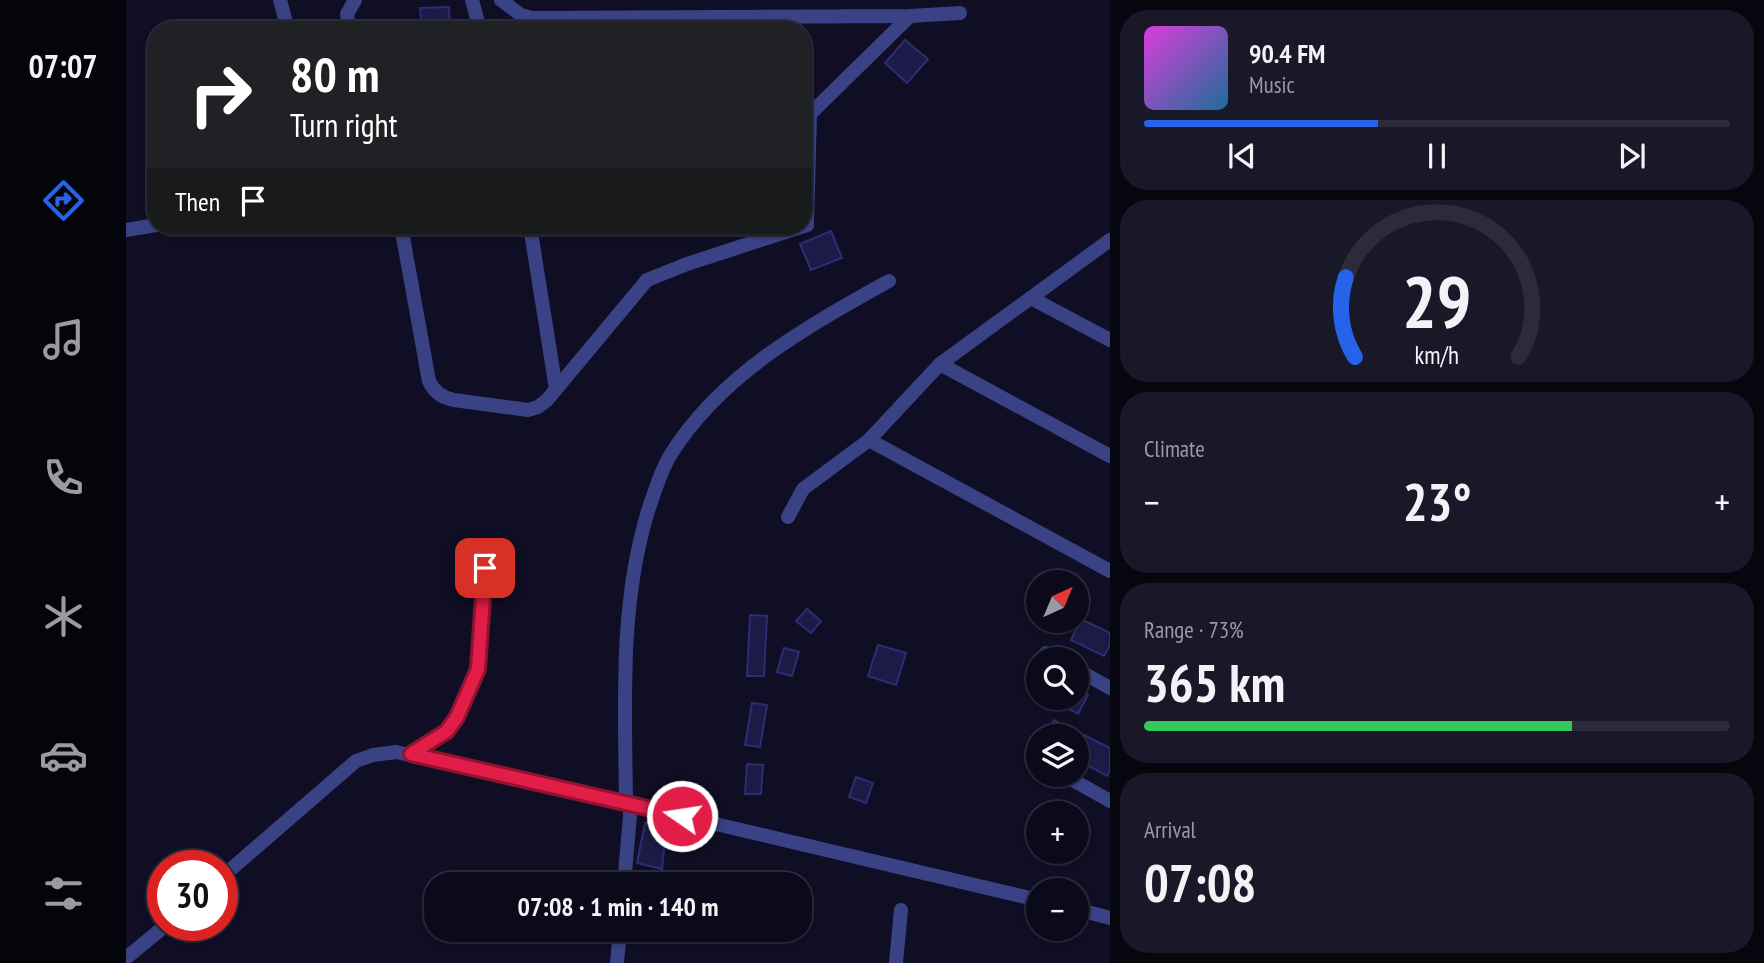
<!DOCTYPE html>
<meta charset="utf-8">
<style>
body{margin:0;font-family:"PT Sans Narrow",sans-serif;background:#191828;color:#f1f3f6;height:100vh;display:flex;flex-direction:column;font-size:26px;white-space:nowrap}
*{box-sizing:border-box;margin:0}
p{font-size:23px;color:#9a9aa3}
.icon{flex:none;width:38px;height:38px;fill:none;stroke:currentColor;stroke-width:2;stroke-linecap:round;stroke-linejoin:round}
.map{position:relative;flex:1;overflow:hidden}
.panel{display:flex;flex-direction:column;gap:10px;padding:10px;background:#06060f;width:654px}
.panel>*{flex:none}
.hud{position:absolute;left:21px;top:21px;width:665px;height:214px;border-radius:28px;box-shadow:0 2px 5px #0004,0 0 0 2px #2b2b3a;background:#202124;color:#fff;overflow:hidden}
.needle{width:46px;rotate:44deg}
.buttons{position:absolute;left:900px;top:570px;display:grid;gap:14px}
.buttons a{display:grid;place-items:center;width:63px;height:63px;border-radius:50%;background:#0b0a1b;box-shadow:0 2px 5px #0004,0 0 0 2px #2b2b3a;font-size:35px}
.speed{position:absolute;left:21px;top:850px;display:flex;gap:14px;font-size:35px;font-weight:700;text-align:center}
.speed>*{display:grid;place-content:center;width:91px;height:91px;border-radius:50%;background:#0b0a1b;box-shadow:0 2px 5px #0004,0 0 0 2px #2b2b3a;line-height:1}
.speed .limit{border:10px solid #d22;background:#fff;color:#111}
.pin{position:absolute;display:grid;place-items:center;width:60px;height:60px;color:#fff;margin:-30px;border-radius:14px;box-shadow:0 4px 10px #0006}
.me{position:absolute;width:77px;margin:-38px;rotate:283deg;stroke-linejoin:round;filter:drop-shadow(0 0 5px #0008)}
.turn{display:flex;align-items:center;gap:24px;height:147px;padding:0 28px;font-size:32px}
.turn .icon{width:91px;height:91px;stroke-width:2.5}
.turn b{display:block;font-size:49px;line-height:60px}
.then{display:flex;align-items:center;height:66px;padding:0 28px;background:#0003;gap:14px;font-size:26px}
.big{font-size:52px;font-weight:700;line-height:1.1}
.panel .card{flex:1;display:flex;flex-direction:column;justify-content:center;gap:10px;min-width:0;padding:0 24px;border-radius:28px;background:#191828}
.panel .dial{align-items:center;gap:0}
.dial svg{height:182px;overflow:visible;fill:none;stroke:#2b2b3a;stroke-width:7;stroke-linecap:round;text-anchor:middle}
.dial text{fill:#f1f3f6;stroke:none}
.song{display:flex;align-items:center;gap:21px}
.cover{width:84px;height:84px;border-radius:10px;background:linear-gradient(135deg,hsl(300 70% 55%),hsl(200 70% 35%))}
.played{height:7px;border-radius:4px;background:linear-gradient(90deg,#2563eb 40%,#2b2b3a 40%)}
.keys{display:flex;justify-content:space-around;direction:ltr}
.heat{display:flex;justify-content:space-between;align-items:center;font-size:38px;direction:ltr}
.charge{height:10px;border-radius:5px;background:linear-gradient(90deg,#34c759 73%,#2b2b3a 0)}
.trip{position:absolute;left:298px;top:872px;width:388px;height:70px;border-radius:28px;background:#0b0a1b;box-shadow:0 2px 5px #0004,0 0 0 2px #2b2b3a;font-weight:700;line-height:70px;text-align:center}
main{display:flex;flex:1;min-height:0}
.tab-bar{display:flex;flex-direction:column;width:126px;justify-content:space-around;align-items:center;background:#04040b;color:#9a9aa3}
.tab-bar .icon{width:49px;height:49px}
.tab-bar .current{color:#2563eb}
.tab-bar b{font-size:32px;color:#f1f3f6}
.map>svg:first-child{display:block}
.building{fill:#1c1a46;stroke:#2f2c72;stroke-width:2}
.lines{fill:none;stroke-linecap:round;stroke-linejoin:round}
.lane{stroke:#394284;stroke-width:9}
.street{stroke:#394284;stroke-width:14}
.route-casing{stroke:#92132f;stroke-width:18}
.route{stroke:#e11d48;stroke-width:12}
</style>
<main>
<nav class="tab-bar">
<b>07:07</b>
<svg class="icon current" aria-label="directions" viewBox="0 0 24 24"><path d="M12 3l9 9-9 9-9-9zM9 14v-3h6M13 9l2 2-2 2"/></svg>
<svg class="icon" aria-label="music" viewBox="0 0 24 24"><path d="M9 18V5l10-2v13"/><circle cx="6" cy="18" r="3"/><circle cx="16" cy="16" r="3"/></svg>
<svg class="icon" aria-label="phone" viewBox="0 0 24 24"><path d="M5 4h4l2 5-3 2q2 4 5 5l2-3 5 2v4C11 20 4 13 5 4z"/></svg>
<svg class="icon" aria-label="climate" viewBox="0 0 24 24"><path d="M12 3v18M4 7l16 10M4 17L20 7"/></svg>
<svg class="icon" aria-label="car" viewBox="0 0 24 24"><path d="M5 17H2v-5l4-1 3-4h7l3 4 3 1v5h-3M9 17h6M6 11h13"/><circle cx="7" cy="17" r="2"/><circle cx="17" cy="17" r="2"/></svg>
<svg class="icon" aria-label="filters" viewBox="0 0 24 24"><path d="M4 7h16M4 17h16"/><circle cx="9" cy="7" r="2"/><circle cx="15" cy="17" r="2"/></svg>
</nav>
<div class="map">
<svg width="984" height="963" viewBox="0 0 984 963">
<rect width="100%" height="100%" fill="#0f0e24"/>
<g class="building">
<path d="M323,7l1,23h-28l-2,-22z"/>
<path d="M779,40l23,19 -21,24 -22,-20z"/>
<path d="M705,231l11,27 -31,12 -11,-26z"/>
<path d="M681,609l14,12 -10,12 -15,-12z"/>
<path d="M624,615l17,1 -3,60h-17z"/>
<path d="M955,619l29,14v12l-6,11 -33,-16z"/>
<path d="M752,645l28,8 -10,32 -28,-9z"/>
<path d="M658,648l15,4 -7,24 -15,-4z"/>
<path d="M950,688l12,7 -10,19 -30,-16h28z"/>
<path d="M626,703l15,2 -7,42 -15,-2z"/>
<path d="M928,720l18,10 -4,7h-23z"/>
<path d="M958,735l26,13v23l-3,5 -31,-17v-9z"/>
<path d="M621,764l16,1 -2,29h-16z"/>
<path d="M730,777l17,6 -7,20 -17,-6z"/>
<path d="M519,823l21,6 -4,40 -25,-6z"/>
</g>
<g class="lines">
<path class="lane" d="M285,754l36,-23 10,-14 21,-48 7,-101"/>
<g class="street">
<path d="M154,0l8,30"/>
<path d="M346,0l8,30"/>
<path d="M375,0l20,15 11,3 378,-2 50,-3"/>
<path d="M223,30l-2,-16 8,-14"/>
<path d="M677,116l7,-2 100,-98"/>
<path d="M275,226l28,155c5,11 13,17 25,19l74,10 10,-3 9,-7 100,-120 40,-16 120,-39 3,-111"/>
<path d="M404,226l26,163"/>
<path d="M0,230l30,-5"/>
<path d="M905,298l79,42"/>
<path d="M814,364l170,92"/>
<path d="M743,440l241,131"/>
<path d="M662,517l15,-28 66,-49 71,-76 170,-124"/>
<path d="M920,653l13,7"/>
<path d="M950,669l34,19"/>
<path d="M938,775l46,26"/>
<path d="M500,803c-1,-98 -7,-200 23,-295 6,-18 12,-38 22,-54 51,-81 137,-128 218,-173"/>
<path d="M96,877l134,-116 17,-6 23,-3 235,52 407,96"/>
<path d="M498,884l7,-80"/>
<path d="M950,909l34,9"/>
<path d="M0,958l39,-32"/>
<path d="M491,963l3,-34"/>
<path d="M770,963l5,-53"/>
</g>
</g>
<g class="lines">
<defs>
<path id="route" d="M359,568l-7,101 -21,48 -10,14 -36,23 271,62"/>
</defs>
<use href="#route" class="route-casing"/>
<use href="#route" class="route"/>
</g>
</svg>
<div class="buttons">
<a><svg class="needle" viewBox="-14 -14 28 28"><path d="M0-13l5 13h-10z" fill="#e53935"/><path d="M0 13l5-13h-10z" fill="#9a9aa3"/></svg></a>
<a><svg class="icon" aria-label="search" viewBox="0 0 24 24"><circle cx="10" cy="10" r="6"/><path d="M15 15l6 6"/></svg></a>
<a><svg class="icon" aria-label="layers" viewBox="0 0 24 24"><path d="M12 4l9 5-9 5-9-5zM3 14l9 5 9-5"/></svg></a>
<a>+</a>
<a>−</a>
</div>
<div class="speed"><div class="limit">30</div></div>
<div class="pin" style="left:359px;top:568px;background:#d93025"><svg class="icon" aria-label="arrive" viewBox="0 0 24 24"><path d="M6 21V4h12l-3 4 3 4H6"/></svg></div>
<svg class="me" style="left:556px;top:816px" viewBox="-20 -20 40 40"><circle r="17" fill="#e11d48" stroke="#fff" stroke-width="3"/><path d="M0-11L8 9 0 5-8 9z" fill="#fff"/></svg>
<div class="trip">07:08 · 1 min · 140 m</div>
<div class="hud">
<div class="turn"><svg class="icon" aria-label="right" viewBox="0 0 24 24"><path d="M7 20v-9h11M14 6l5 5-5 5"/></svg><div><b>80 m</b>Turn right</div></div>
<div class="then">Then<svg class="icon" aria-label="arrive" viewBox="0 0 24 24"><path d="M6 21V4h12l-3 4 3 4H6"/></svg></div>
</div>
</div>
<section class="panel">
<div class="card">
<div class="song"><i class="cover"></i><div><b>90.4 FM</b><p>Music</p></div></div>
<div class="played"></div>
<div class="keys"><svg class="icon" aria-label="previous" viewBox="0 0 24 24"><path d="M18 5L8 12l10 7zM5 5v14"/></svg><svg class="icon" aria-label="pause" viewBox="0 0 24 24"><path d="M8 5v14M16 5v14"/></svg><svg class="icon" aria-label="next" viewBox="0 0 24 24"><path d="M6 5l10 7-10 7zM19 5v14"/></svg></div>
</div>
<div class="card dial"><svg viewBox="0 0 100 80">
<path d="M14 69A42 42 0 1 1 86 69"/>
<path d="M14 69A42 42 0 0 1 10 34" stroke="#2563eb"/>
<text x="50" y="56" font-size="32" font-weight="700">29</text>
<text x="50" y="72" font-size="11">km/h</text>
</svg></div>
<div class="card"><p>Climate</p>
<div class="heat"><a>−</a><b class="big">23°</b><a>+</a></div>
</div>
<div class="card"><p>Range · 73%</p><b class="big">365 km</b><div class="charge"></div></div>
<div class="card"><p>Arrival</p><b class="big">07:08</b></div>
</section>
</main>
